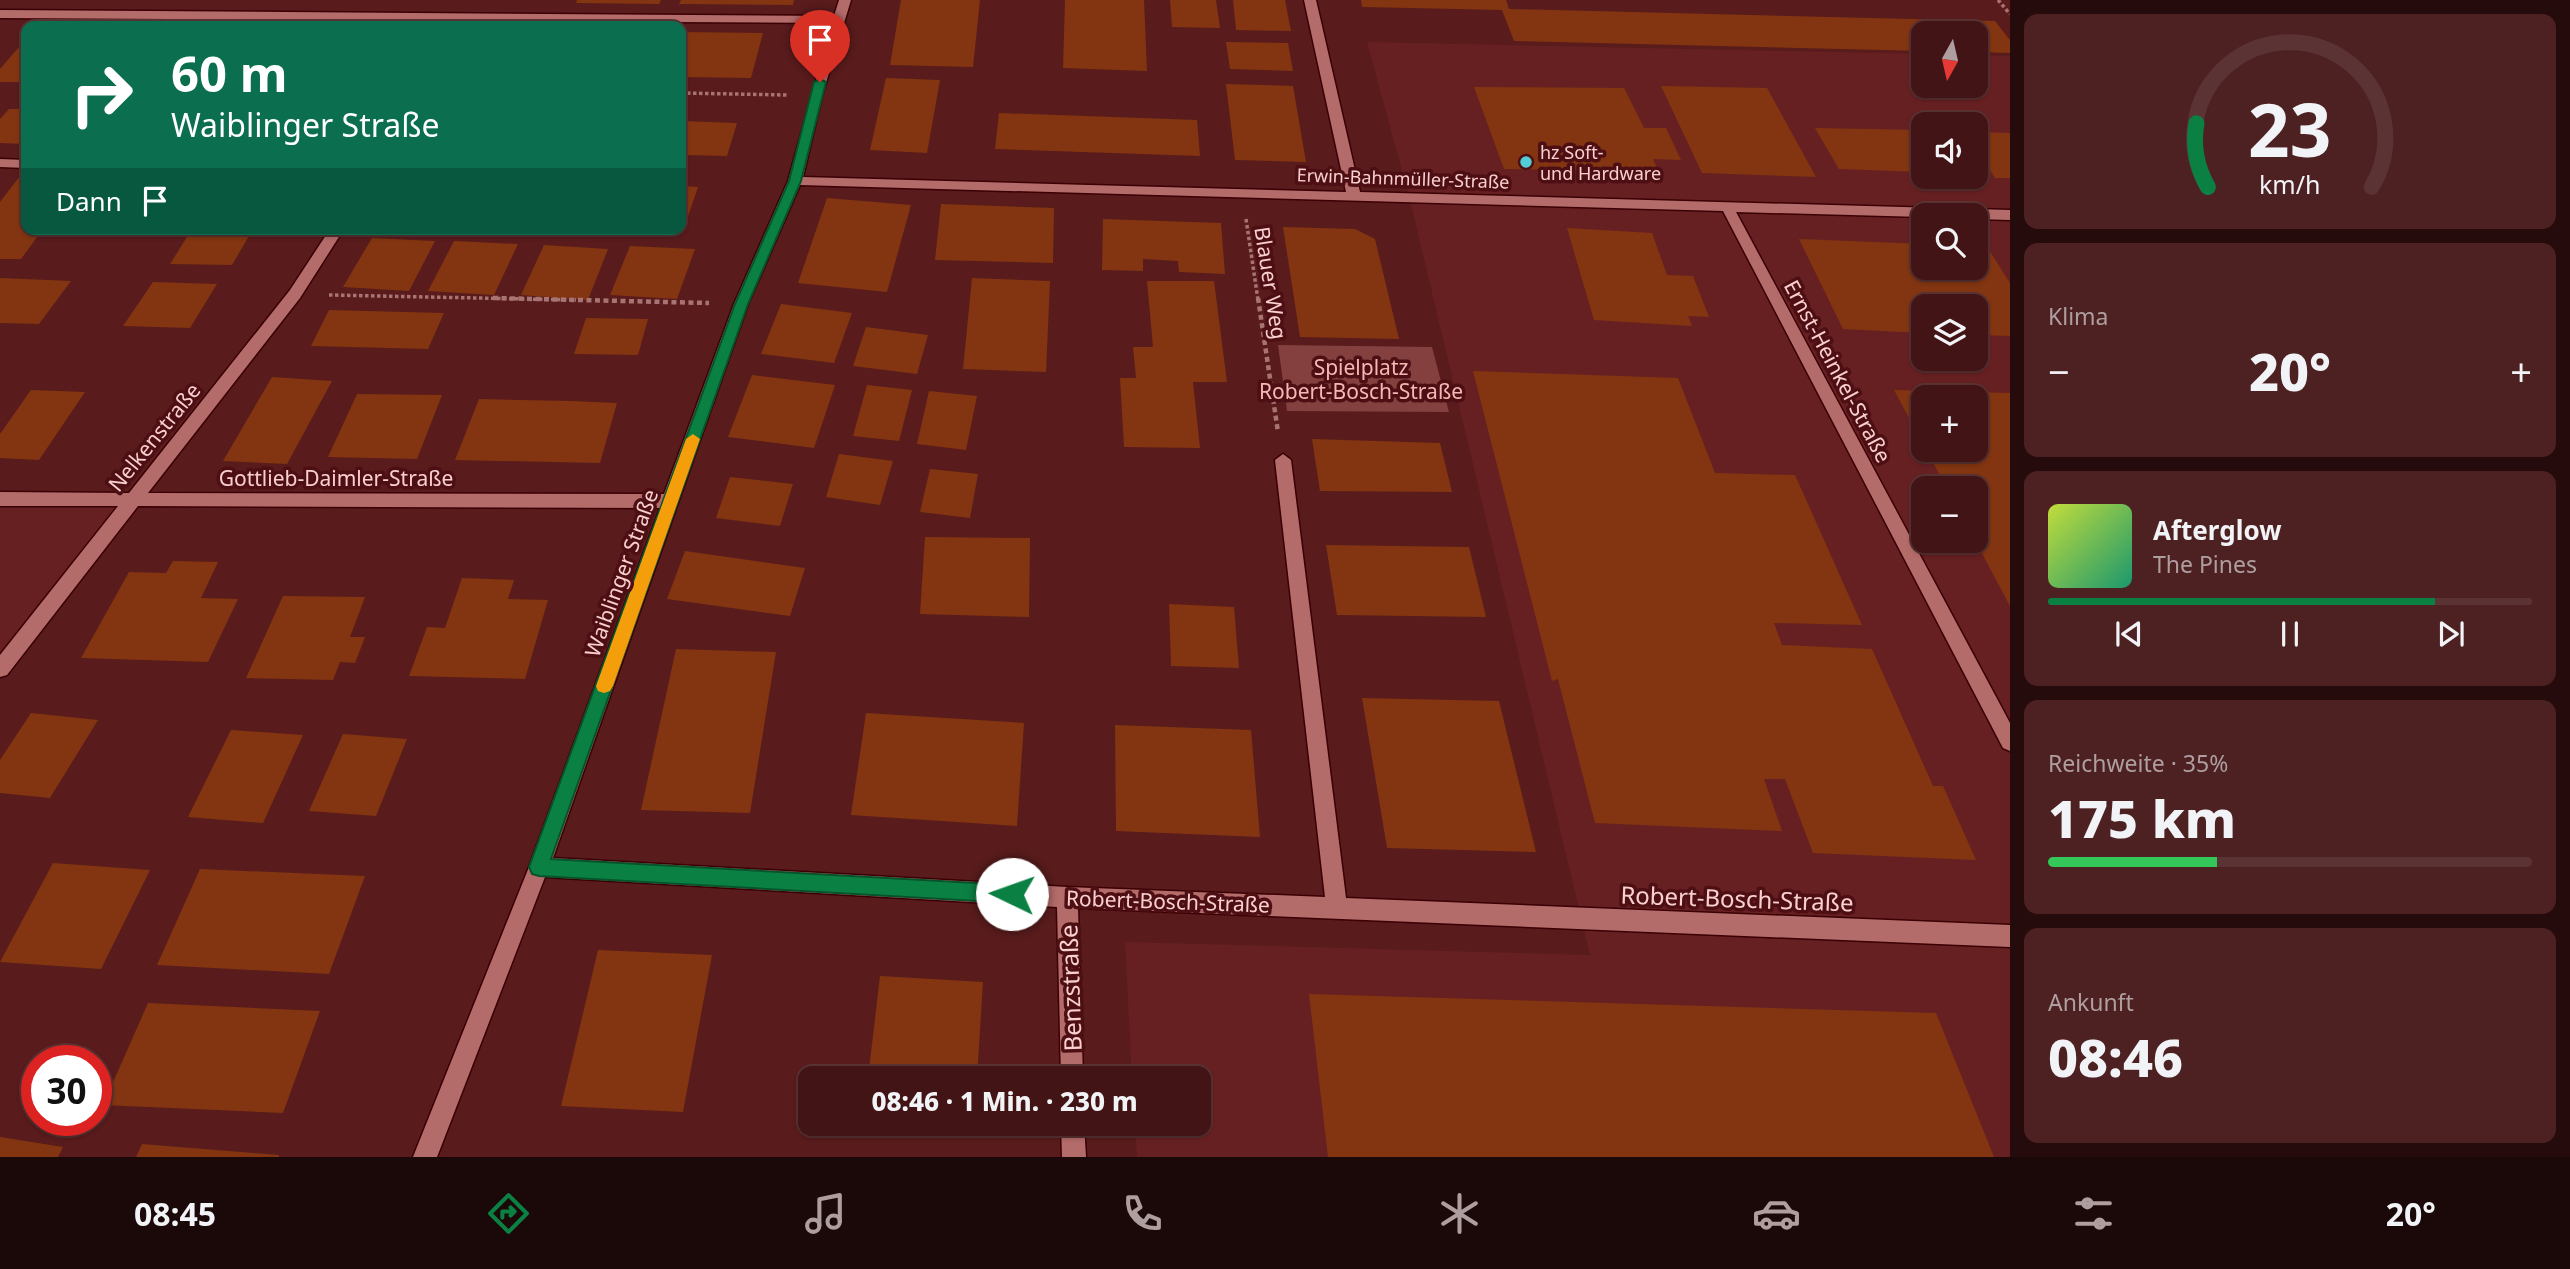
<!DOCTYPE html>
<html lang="de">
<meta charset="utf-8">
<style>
body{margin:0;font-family:"Noto Sans",sans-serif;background:#4d2122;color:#f1f3f6;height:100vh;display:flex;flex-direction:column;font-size:26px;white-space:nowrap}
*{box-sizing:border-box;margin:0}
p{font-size:23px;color:#af9ea0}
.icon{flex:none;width:38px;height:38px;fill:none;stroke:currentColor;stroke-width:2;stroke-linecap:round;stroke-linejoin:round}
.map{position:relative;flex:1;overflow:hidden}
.panel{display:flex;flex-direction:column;gap:14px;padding:14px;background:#250b0c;width:560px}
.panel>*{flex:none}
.top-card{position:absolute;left:21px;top:21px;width:665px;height:214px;border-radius:14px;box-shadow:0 2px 5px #0004,0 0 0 2px #5b3334;background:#0b6e4f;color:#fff;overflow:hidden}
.needle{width:46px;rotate:188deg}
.controls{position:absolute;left:1911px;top:21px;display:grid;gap:14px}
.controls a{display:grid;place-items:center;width:77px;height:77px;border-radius:14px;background:#431415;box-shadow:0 2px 5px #0004,0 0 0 2px #5b3334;font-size:35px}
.speed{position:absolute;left:21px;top:1045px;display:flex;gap:14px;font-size:35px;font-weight:700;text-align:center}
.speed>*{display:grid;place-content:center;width:91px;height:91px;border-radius:50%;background:#431415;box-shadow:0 2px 5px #0004,0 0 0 2px #5b3334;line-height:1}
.speed .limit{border:10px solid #d22;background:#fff;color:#111}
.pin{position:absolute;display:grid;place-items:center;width:60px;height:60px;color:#fff;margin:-72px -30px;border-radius:50% 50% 50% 0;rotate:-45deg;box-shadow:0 0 7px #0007}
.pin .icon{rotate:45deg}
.me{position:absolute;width:77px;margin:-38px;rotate:273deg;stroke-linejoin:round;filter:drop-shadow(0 0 5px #0008)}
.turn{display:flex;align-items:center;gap:24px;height:147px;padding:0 35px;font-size:32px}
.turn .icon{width:91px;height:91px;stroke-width:2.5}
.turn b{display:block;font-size:49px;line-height:60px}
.then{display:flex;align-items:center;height:66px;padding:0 35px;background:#0003;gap:14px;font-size:26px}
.big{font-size:52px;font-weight:800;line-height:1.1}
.panel .card{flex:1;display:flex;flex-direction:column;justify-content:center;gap:10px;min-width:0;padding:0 24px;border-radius:14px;background:#4d2122}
.panel .dial{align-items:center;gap:0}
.dial svg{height:182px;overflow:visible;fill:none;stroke:#5b3334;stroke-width:7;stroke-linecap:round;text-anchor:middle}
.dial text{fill:#f1f3f6;stroke:none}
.song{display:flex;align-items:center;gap:21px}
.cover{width:84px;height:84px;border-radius:10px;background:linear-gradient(135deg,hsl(70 70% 55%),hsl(160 70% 35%))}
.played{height:7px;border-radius:4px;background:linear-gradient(90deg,#0b8043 80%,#5b3334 80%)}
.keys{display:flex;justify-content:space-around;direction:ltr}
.heat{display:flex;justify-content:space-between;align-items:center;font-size:38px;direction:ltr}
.charge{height:10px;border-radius:5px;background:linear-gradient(90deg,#34c759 35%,#5b3334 0)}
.trip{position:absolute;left:798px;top:1066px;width:413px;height:70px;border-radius:14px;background:#431415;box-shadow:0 2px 5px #0004,0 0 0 2px #5b3334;font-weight:800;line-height:70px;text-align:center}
.dock{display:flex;height:112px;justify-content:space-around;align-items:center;background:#1b0808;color:#af9ea0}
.dock .icon{width:49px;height:49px}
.dock .on{color:#0b8043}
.dock b{font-size:32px;color:#f1f3f6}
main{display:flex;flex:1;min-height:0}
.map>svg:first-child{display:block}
.built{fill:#672022;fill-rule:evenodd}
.green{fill:#83403f}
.building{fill:#823510}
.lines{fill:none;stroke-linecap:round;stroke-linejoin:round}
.minor-casing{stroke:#3b0005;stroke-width:3}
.path-far1{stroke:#a77473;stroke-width:3.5;stroke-dasharray:3.5 2.5;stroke-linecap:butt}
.path{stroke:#a77473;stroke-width:4.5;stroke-dasharray:5 3.5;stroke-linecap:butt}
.minor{fill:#b46c6a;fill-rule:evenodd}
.route{fill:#0b8043;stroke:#07532c;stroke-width:2}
.slow{fill:#f59e0b}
.poi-dot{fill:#52ccd5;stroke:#4d0f13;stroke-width:2.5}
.labels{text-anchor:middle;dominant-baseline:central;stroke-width:7;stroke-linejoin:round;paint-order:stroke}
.far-poi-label{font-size:18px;fill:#f9d0ce;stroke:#4d0f13;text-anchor:start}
.far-street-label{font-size:18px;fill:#f9d0ce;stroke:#4d0f13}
.street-label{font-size:21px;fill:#f9d0ce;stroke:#4d0f13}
.park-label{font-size:21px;fill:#f5b9b5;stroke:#4d0f13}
.near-street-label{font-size:24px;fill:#f9d0ce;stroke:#4d0f13}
</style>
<main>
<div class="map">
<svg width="2010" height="1157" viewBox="0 0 2010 1157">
<rect width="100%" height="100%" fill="#591b1c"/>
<g class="built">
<path d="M1367,42l556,12v32h53v-31l34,1v1101h-873l-2,-33h64v-46h-67l-7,-136 465,13 -180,-755zM1923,124h53v53h-53zM1923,215h53v53h-53zM1923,306h53v53h-53zM1923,397h53v53h-53zM1923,488h53v53h-53z"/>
<path d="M0,501h122l-122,158z"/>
</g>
<path class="green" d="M1278,345l154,2 17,65 -162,-1z"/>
<g class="building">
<path d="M577,0h84l-2,4 -83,-1z"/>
<path d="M681,0h113l-1,5 -114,-1z"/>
<path d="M901,0h79l-7,67 -83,-2z"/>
<path d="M1065,0h79l3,71 -84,-3z"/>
<path d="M1170,0h46l4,28 -48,-1z"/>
<path d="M1233,0h52l6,31 -55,-1z"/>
<path d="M1361,0h145l3,9 486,12 15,19v13l-34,-1v-19h-53v18l-409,-10 -12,-31 -140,-3z"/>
<path d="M681,32l82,1 -12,45 -70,-1z"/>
<path d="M26,39v43h-26v-13z"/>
<path d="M1226,42l62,1 5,28 -63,-2z"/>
<path d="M886,78l54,2 -13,73 -57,-3z"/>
<path d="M1226,84l67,2 13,76 -71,-2z"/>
<path d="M1661,86l106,2 49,89 -114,-4z"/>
<path d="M1474,87l150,1 20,40h22l15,32 -28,-1 5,11 -154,-1z"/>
<path d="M9,109h17v35l-26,-1v-24z"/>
<path d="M999,113l198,7 3,36 -205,-7z"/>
<path d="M681,121l56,2 -10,33 -46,-1z"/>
<path d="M1815,128l105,2 3,4v38l-84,-3z"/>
<path d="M1976,132l34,1v45h-15l-19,-29z"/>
<path d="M20,176h6v53h17l-22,30h-21v-57z"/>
<path d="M681,186l17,1 -12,35h-5z"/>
<path d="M827,198l84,7 -24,87 -89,-9z"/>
<path d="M941,204l113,4 -1,55 -118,-3z"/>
<path d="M1103,219l118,4 4,51 -46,-2 -1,-11 -35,-2v12l-41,-1z"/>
<path d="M1283,227l72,2 20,10 24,100 -99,-2z"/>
<path d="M1567,228l85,5 15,42 26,1 16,41 -21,-1 4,10 -98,-6z"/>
<path d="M192,229h61l-21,36 -62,-1z"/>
<path d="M372,238l63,3 -26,50 -66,-4z"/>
<path d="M1799,239l124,5v24h53v-22l11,1 23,36v53l-34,-1v-29h-53v27l-80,-4z"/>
<path d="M454,241l64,3 -24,51 -66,-4z"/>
<path d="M544,245l64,4 -20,51 -67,-5z"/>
<path d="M630,246l65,3 -18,50 -67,-4z"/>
<path d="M0,278l71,3 -32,43 -39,-1z"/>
<path d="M972,278l78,3 -4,91 -83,-3z"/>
<path d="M1147,281h67l13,101h-34l7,66 -76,-1 -4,-69h16l-3,-31h20z"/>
<path d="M153,282l64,2 -27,44 -67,-2z"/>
<path d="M781,304l71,9 -18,50 -73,-9z"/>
<path d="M329,310l115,3 -16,36 -117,-3z"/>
<path d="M586,318l62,1 -10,36 -64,-1z"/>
<path d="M866,327l62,8 -11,39 -64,-8z"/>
<path d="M1473,371l205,7 37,95 80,2 67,150 -88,-2 8,22 90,4 61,137h10l33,74 -163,-7 -28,-74h-21l18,52 -187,-8 -37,-144 -6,2z"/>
<path d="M752,375l83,10 -21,63 -86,-11z"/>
<path d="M272,377l60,4 -45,83 -64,-3z"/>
<path d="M867,385l45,5 -13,51 -46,-5z"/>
<path d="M31,390l54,2 -46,68 -39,-2v-24z"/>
<path d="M1894,390l116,3v213l-34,-64v-54h-29l-21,-38h50v-53h-53v47z"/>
<path d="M929,391l48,5 -11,54 -49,-6z"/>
<path d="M357,394l85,1 -25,64 -89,-2z"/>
<path d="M479,399l92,2 46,2 -17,60 -145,-3z"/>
<path d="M1312,439l128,4 12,49 -132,-1z"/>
<path d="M839,454l54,7 -13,44 -54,-8z"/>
<path d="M930,469l48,5 -8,44 -50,-6z"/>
<path d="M730,477l63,7 -13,42 -64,-8z"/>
<path d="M925,537l105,1 -1,79 -109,-3z"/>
<path d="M1326,545l143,2 17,70 -149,-2z"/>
<path d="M685,551l120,17 -15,48 -123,-17z"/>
<path d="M173,561l45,1 -17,36 37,1 -30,63 -127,-4 48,-86 37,1z"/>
<path d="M462,578l52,2 -6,19 40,1 -23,79 -116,-3 18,-49 18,1z"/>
<path d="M283,596l82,1 -15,40h15l-10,26 -15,-1 -7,18 -87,-2z"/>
<path d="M1169,604l65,3 5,61 -68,-2z"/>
<path d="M676,649l100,3 -26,161 -109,-3z"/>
<path d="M1362,698l137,3 37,151 -149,-4z"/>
<path d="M31,713l67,7 -48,78 -50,-5v-33z"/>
<path d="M866,713l158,10 -7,103 -166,-11z"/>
<path d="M1115,725l136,5 9,107 -144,-6z"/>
<path d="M231,730l72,5 -40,88 -75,-6z"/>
<path d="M343,734l64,5 -31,77 -67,-5z"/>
<path d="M53,863l97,7 -49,99 -101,-7z"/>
<path d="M200,869l165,7 -36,98 -172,-9z"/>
<path d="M598,950l114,5 -29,157 -122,-6z"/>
<path d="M880,976l103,6 -6,96h-109z"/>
<path d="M1309,994l627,19 58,144h-666z"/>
<path d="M148,1003l172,8 -37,102 -180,-8z"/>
<path d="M0,1137l63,10 -5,10h-58z"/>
<path d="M142,1144l137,11v2h-143z"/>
</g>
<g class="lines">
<defs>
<g id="minor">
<path d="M839,0h12l-29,96 -19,81 543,15 -42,-192h12l44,192 650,18v10l-34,-1v-4l-53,2 -187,-5 274,511v28l-7,-3 -280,-537 -923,-26 -52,119 -195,554 514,29 258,10 -50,-437 8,-6 8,6 55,438 664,27v22l-932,-39 5,170h-22l-4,-171 -512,-30 -108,280h-24l116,-290 131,-359 -522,-2 -131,169 -7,2v-22l118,-149h-118v-14l129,1 161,-203 40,-61h14l-44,69 -152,195 516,1 70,-190 54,-123 44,-158 -832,-5v-8l834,6z"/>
<path d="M0,159l26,1v8l-26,-1z"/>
<path d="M1061,1124h23l2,33h-24z"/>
</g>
</defs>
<use href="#minor" class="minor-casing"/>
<g class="path-far1">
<path d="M1998,0l12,14"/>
<path d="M681,93l106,2"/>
<path d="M1246,219l12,81"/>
<path d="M329,295l247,5"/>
</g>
<g class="path">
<path d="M493,298l216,5"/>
<path d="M1258,298l20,134"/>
</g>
<use href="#minor" class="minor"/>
</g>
<path class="route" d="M820,79l6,3 -25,99 -53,123 -197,555 461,26 6,2 3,7 -3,7 -6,2 -473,-27 -7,-2 -3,-7 206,-563 54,-123 25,-99z"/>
<path class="slow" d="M693,434l7,5 -87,247 -3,5 -6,2 -6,-2 -2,-5 90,-247z"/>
<circle class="poi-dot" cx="1526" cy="162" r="7"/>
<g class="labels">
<g class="far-poi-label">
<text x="1540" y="152">hz Soft-<tspan x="1540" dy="21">und Hardware</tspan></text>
</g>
<g class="far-street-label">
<text transform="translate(1403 178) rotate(2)">Erwin-Bahnmüller-Straße</text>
</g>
<g class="street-label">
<text transform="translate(1271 283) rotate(81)">Blauer Weg</text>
<text transform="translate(1838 371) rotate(62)">Ernst-Heinkel-Straße</text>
<text transform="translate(154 437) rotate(-51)">Nelkenstraße</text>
<text x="336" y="478">Gottlieb-Daimler-Straße</text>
<text transform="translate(621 573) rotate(-70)">Waiblinger Straße</text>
<text transform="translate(1168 901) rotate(2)">Robert-Bosch-Straße</text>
</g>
<g class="park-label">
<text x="1361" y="367">Spielplatz<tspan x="1361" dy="24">Robert-Bosch-Straße</tspan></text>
</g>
<g class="near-street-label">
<text transform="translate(1737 898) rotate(2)">Robert-Bosch-Straße</text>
<text transform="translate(1070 988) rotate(-92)">Benzstraße</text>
</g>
</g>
</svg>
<div class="controls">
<a><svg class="needle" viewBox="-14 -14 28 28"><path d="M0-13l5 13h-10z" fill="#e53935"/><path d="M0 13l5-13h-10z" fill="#af9ea0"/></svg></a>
<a><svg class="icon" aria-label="sound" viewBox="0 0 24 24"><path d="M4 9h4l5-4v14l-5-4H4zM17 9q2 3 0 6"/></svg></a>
<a><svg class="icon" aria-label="search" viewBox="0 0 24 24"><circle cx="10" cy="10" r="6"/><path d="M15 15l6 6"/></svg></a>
<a><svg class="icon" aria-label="layers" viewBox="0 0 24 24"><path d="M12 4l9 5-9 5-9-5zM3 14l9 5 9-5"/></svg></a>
<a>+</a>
<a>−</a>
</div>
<div class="speed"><div class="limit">30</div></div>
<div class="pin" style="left:820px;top:82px;background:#d93025"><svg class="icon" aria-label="arrive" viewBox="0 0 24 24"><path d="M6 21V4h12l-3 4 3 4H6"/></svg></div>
<svg class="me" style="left:1012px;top:894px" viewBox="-20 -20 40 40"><circle r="19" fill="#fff"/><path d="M0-13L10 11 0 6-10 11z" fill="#0b8043"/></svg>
<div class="trip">08:46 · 1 Min. · 230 m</div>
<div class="top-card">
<div class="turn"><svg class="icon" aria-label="right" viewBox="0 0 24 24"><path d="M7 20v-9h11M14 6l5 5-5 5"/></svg><div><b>60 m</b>Waiblinger Straße</div></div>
<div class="then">Dann<svg class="icon" aria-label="arrive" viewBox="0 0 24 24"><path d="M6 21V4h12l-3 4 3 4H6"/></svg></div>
</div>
</div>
<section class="panel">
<div class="card dial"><svg viewBox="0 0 100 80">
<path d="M14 69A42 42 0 1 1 86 69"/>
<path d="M14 69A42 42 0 0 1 9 41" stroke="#0b8043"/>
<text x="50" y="56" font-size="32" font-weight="700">23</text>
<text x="50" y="72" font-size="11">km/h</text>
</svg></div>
<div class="card"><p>Klima</p>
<div class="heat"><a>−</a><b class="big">20°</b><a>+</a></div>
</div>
<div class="card">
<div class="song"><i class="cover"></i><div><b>Afterglow</b><p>The Pines</p></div></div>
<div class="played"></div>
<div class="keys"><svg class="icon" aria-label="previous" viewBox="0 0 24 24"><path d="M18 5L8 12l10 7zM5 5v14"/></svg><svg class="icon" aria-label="pause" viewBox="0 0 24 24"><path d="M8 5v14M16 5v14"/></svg><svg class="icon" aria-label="next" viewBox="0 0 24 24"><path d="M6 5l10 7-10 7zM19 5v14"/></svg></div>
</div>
<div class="card"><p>Reichweite · 35%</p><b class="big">175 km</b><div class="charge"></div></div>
<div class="card"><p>Ankunft</p><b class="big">08:46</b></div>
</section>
</main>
<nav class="dock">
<b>08:45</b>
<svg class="icon on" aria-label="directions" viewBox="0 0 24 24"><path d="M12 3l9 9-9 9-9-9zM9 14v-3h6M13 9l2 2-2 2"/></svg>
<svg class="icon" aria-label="music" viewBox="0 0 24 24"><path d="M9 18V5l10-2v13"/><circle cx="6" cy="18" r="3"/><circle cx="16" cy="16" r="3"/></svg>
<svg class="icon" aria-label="phone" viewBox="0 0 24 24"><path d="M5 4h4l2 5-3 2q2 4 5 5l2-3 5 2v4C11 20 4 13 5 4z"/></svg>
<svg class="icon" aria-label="climate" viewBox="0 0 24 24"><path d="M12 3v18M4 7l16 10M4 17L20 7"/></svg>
<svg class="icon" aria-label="car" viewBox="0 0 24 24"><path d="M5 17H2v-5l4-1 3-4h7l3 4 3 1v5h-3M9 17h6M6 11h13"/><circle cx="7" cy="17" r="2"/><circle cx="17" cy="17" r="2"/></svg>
<svg class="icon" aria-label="filters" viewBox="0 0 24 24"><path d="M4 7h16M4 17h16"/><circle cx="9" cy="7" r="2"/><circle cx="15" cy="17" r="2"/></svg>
<b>20°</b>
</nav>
